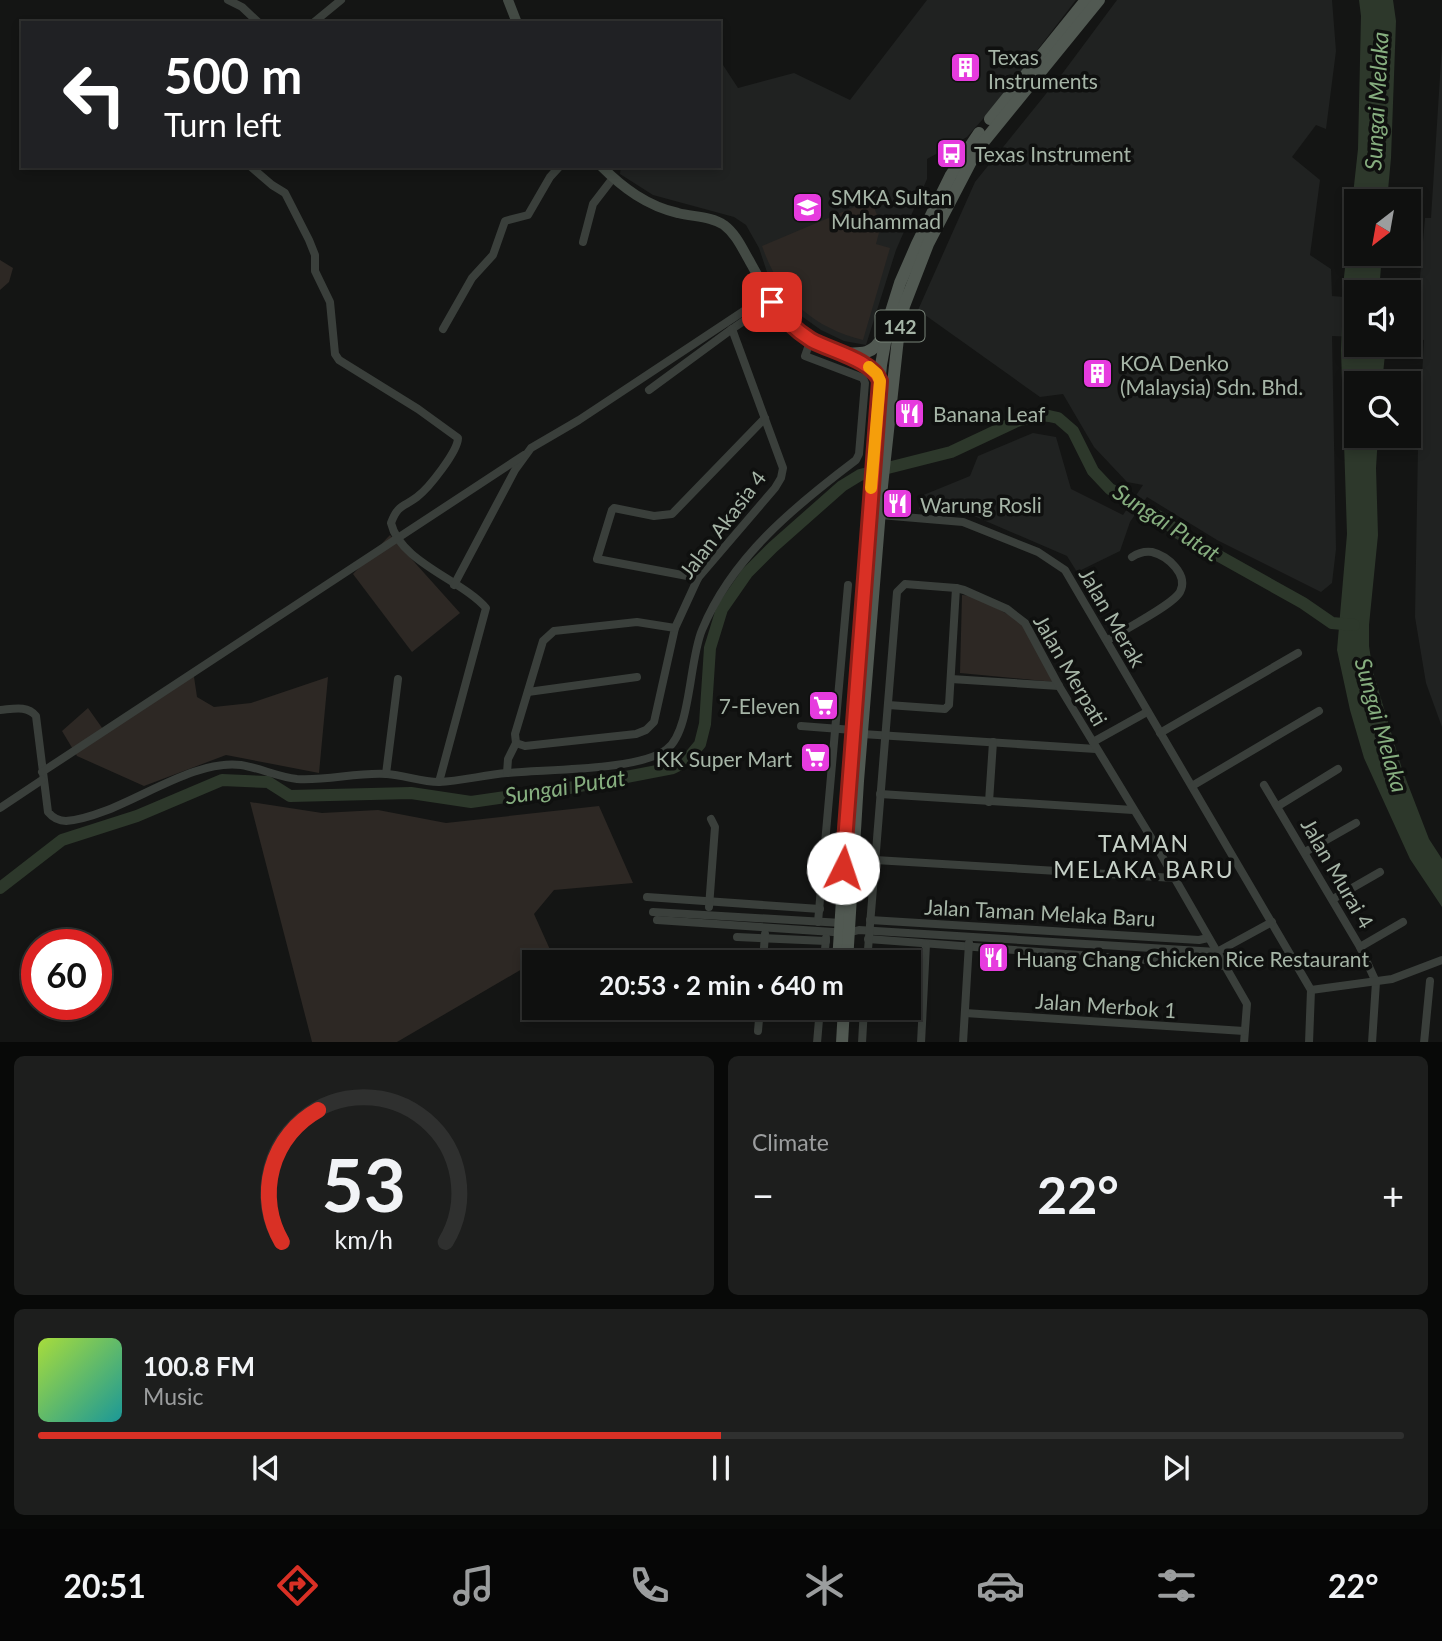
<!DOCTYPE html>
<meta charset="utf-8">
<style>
body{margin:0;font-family:Lato,sans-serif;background:#1d1e1d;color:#f1f3f6;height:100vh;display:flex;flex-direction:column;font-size:26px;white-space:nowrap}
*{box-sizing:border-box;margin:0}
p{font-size:23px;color:#9b9d9e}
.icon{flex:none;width:38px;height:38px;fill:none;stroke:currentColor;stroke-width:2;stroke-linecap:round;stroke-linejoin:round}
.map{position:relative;height:1042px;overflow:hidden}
.sheet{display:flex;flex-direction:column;gap:14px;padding:14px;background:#080908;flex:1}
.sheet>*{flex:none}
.hud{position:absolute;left:21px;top:21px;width:700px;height:147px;border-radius:0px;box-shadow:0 4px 10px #0003,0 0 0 2px #2f302f;background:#202124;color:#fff;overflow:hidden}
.needle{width:46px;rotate:211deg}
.buttons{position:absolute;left:1344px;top:189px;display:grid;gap:14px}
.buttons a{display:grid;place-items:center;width:77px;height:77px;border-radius:0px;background:#0f100f;box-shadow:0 4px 10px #0003,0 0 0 2px #2f302f;font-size:35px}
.speed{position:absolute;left:21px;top:929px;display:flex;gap:14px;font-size:35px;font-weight:700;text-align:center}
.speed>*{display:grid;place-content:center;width:91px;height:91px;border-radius:50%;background:#0f100f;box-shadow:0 4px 10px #0003,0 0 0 2px #2f302f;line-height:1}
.speed .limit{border:10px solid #d22;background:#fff;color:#111}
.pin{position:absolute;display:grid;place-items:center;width:60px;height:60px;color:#fff;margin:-30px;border-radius:14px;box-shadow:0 4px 10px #0006}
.me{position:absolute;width:77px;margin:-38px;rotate:4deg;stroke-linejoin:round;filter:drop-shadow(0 0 5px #0008)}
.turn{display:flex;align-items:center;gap:24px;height:147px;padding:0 28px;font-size:32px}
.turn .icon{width:91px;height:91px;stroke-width:2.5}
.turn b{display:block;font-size:49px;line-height:60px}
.big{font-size:52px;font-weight:700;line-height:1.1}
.sheet .widget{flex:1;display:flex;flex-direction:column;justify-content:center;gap:10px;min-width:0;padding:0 24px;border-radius:10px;background:#1d1e1d}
.sheet .dial{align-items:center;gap:0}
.dial svg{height:182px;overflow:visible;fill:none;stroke:#2f302f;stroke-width:7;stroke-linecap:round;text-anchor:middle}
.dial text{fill:#f1f3f6;stroke:none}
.song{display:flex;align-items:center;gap:21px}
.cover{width:84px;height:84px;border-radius:10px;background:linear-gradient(135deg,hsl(80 70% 55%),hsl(180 70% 35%))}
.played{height:7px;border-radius:4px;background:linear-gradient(90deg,#d93025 50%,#2f302f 50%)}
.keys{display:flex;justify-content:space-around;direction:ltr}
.heat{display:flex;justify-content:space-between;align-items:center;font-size:38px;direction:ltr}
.sheet .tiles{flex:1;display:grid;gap:14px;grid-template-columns:1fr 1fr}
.widget:last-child{grid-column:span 2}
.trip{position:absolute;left:522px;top:950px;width:399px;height:70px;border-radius:0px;background:#0f100f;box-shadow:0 4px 10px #0003,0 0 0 2px #2f302f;font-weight:700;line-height:70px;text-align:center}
.dock{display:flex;height:112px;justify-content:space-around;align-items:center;background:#060606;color:#9b9d9e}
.dock .icon{width:49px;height:49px}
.dock .on{color:#d93025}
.dock b{font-size:32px;color:#f1f3f6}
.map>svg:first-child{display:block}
.built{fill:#202221}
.green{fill:#2d2824}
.water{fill:#2d382b}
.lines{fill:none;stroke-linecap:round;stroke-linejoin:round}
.river{stroke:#2d382b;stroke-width:12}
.street{stroke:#3a3f3b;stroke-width:8}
.secondary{stroke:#434a44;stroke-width:10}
.primary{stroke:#515952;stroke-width:12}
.route-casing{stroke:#8d1f18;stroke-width:18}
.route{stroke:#d93025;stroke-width:12}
.slow{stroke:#f59e0b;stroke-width:12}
.labels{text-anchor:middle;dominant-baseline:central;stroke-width:7;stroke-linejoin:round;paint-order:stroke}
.shield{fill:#0f100f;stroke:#798479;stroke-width:2}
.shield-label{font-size:19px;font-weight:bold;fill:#a6b5a7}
.poi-label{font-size:21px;fill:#a6b5a7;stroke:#0f100f;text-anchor:start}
.street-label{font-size:21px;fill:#a6b5a7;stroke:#0f100f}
.water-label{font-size:23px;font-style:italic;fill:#86ae7f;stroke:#0f100f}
.neighbourhood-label{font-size:23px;letter-spacing:2px;fill:#c7d1c8;stroke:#0f100f}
</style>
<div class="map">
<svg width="1442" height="1043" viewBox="0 0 1442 1043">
<rect width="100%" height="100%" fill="#141514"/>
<g class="built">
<path d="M927,0h149l-86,111 -23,26 -40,22v20l-31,71 -30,95 -22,-4 -23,-11 -21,-15 -20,-23 -13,-20 -8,-24 -13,-23 -12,-8 -81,-22 -33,-21 1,-8h98v-101h4l15,23 56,-15 56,27z"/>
<path d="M1117,0h215l4,51 -10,78 -10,-4 -24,32 28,23 -10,75 21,14 1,27 24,2v39l-24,-1 4,213 -4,34 -11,9 -104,-52 -70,-43 -17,25 -10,29 -43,21 -10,-16 -100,-43 -48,-4 2,-13 49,-20 8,-20 55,-23 23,4 15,52 52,26 20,-30 -16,-3 -33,-35 -31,-53 -23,3 -122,-87 57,-128 87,-108z"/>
<path d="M1442,45v682l-16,-44 -11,-66 3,-170 6,-107 -15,-1v-37h9l7,-84h6z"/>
</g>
<g class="green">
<path d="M871,200l10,25 -5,19 14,4 -27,92c-52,-13 -83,-43 -101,-94z"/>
<path d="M0,260l13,8 -4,14 -9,8z"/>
<path d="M390,535l70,78 -48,39 -59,-78z"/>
<path d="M962,595l12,1 48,26 32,60 -94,-9z"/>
<path d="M193,670l4,27 17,10 37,-4 77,-26 -9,96 -93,-18 -82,31 -67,-30 -15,-25 26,-23 17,24z"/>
<path d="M250,802l72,11 56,-3 68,13 153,-17 34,77 -79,7 -20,24 18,40 -18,8 -137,80h-85z"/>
</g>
<path class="water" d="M1359,0h34l3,21 -5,137 -4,43h-31v53h26l-3,38h-23v53h30l-4,38h-26v53h22l-2,32 2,67 -9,90v21l4,26 29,97 27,70 13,20v48l-32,-48 -46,-101 -14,-48 -13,-60 10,-116 -6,-184 3,-73 14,-128 3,-133z"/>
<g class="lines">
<path class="river" d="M0,888l62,-48 75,-24 85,-36 46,2 22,14 121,-3 60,9 98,-14 104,-20 12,-6 15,-18 5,-20 5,-76 12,-39 25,-36 26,-26 69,-61 18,-11 91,-23 66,-31 23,-6 9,1 9,2 15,13 20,40 17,18 53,30 15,14 125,70 29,20 22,2"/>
<g class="street">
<path d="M228,0l14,7 17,16"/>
<path d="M313,23l28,-23"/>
<path d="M250,166l22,19 13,8 24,47 6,15v16l15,31 5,52 4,6 79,49 40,29c0,13 -29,50 -41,59 -13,10 -19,7 -26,26 9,39 71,57 95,85l-47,174"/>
<path d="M583,242l10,-38 20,-26"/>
<path d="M443,329l29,-51 21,-23 12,-34 23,-6 22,-38 10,-11"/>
<path d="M649,390l83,-61 40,-27"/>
<path d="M880,515l83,7 75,30 27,18 246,420 -2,53"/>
<path d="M698,578l-101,-19 15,-49 2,-2 40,8 18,-2 93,-96"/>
<path d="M454,585l61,-115 16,-22 48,-28 189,-125"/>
<path d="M1108,640c15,-10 65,-35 72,-48 9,-17 -12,-36 -28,-40 -7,-1 -14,1 -20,5"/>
<path d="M951,679l108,7"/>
<path d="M528,692l109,-15"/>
<path d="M888,705l57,4 4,-4 7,-117"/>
<path d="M0,710c13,-1 27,-5 36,6l12,96c5,6 10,9 18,9 54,-4 121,-63 175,-56 19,3 37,12 56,14 30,2 60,-7 90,-5 17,1 34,8 52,8 22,-1 45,-7 68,-9 38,-4 133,-2 160,-24 24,-18 22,-89 35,-119 30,-73 93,-124 154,-170l3,-6 6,-71 -2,-5 -58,-22 6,-17"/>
<path d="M801,726l52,4"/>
<path d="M1160,733l138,-80"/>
<path d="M862,734l234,15"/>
<path d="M1093,742l54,-30"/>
<path d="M516,743l9,3 111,-12 10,-4 8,-8 21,-94 23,-50 77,-90 6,-10 2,-10 -51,-139"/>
<path d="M516,743l-1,-9 28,-93 11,-10 83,-9 38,6"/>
<path d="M42,772l482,-317"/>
<path d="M507,773l1,-14 8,-16"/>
<path d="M386,774l12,-95"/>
<path d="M1264,785l96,162 16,35 -4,61"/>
<path d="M1192,786l127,-75"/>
<path d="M880,794l253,16"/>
<path d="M989,802l4,-60"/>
<path d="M1278,806l60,-37"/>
<path d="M0,808l42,-28"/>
<path d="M1305,852l51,-29"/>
<path d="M875,860l299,18"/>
<path d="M647,897l173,12"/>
<path d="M1333,899l47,-27"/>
<path d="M709,907l6,-80 -4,-8"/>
<path d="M653,912l189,11"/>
<path d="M657,920l191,13 11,-3 358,22 55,-30"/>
<path d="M870,920l329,20 9,-2"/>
<path d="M818,922l30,-337"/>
<path d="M737,937l89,4"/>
<path d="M868,939l357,27"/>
<path d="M1360,947l43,-25"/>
<path d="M763,962l2,-28"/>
<path d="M824,962l2,-24"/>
<path d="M867,962l30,-370 8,-8 51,4 8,2 43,19 18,14 34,63 96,158 92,160 -3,39"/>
<path d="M1311,990l81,-11 50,-19"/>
<path d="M965,1013l279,18"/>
<path d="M758,1031l2,-23"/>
<path d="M817,1043l3,-35"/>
<path d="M862,1043l2,-35"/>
<path d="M921,1043l5,-99"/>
<path d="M963,1043l6,-100"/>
<path d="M1424,1043l6,-62"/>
</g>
<g class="secondary">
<path d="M508,0l9,23"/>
<path d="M601,166c22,22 46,40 77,47 15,4 33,3 46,12 12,9 18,23 25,35 27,49 40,75 96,95"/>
</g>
<g class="primary">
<path d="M990,119l96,-119"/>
<path d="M840,353c20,1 33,3 43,-17"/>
<path d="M848,357c13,6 26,10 32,24"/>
<path d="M851,763l23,-322 7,-76 9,-50 10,-32 17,-39 34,-69 28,-42"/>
<path d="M838,962l10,-156"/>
<path d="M847,962l11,-181 24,-295 16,-148 6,-32 24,-62 49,-94 122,-150"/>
<path d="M842,1043l2,-35"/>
</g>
</g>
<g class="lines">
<defs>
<path id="route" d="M772,302c11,16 23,28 39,38 20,11 61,20 69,41l-37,487"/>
</defs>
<use href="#route" class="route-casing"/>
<use href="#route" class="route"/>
<path class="slow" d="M869,367l8,7 3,7 -9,107"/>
</g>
<defs>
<symbol id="building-square" viewBox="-11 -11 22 22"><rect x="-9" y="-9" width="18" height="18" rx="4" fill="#e63bde" stroke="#0f100f"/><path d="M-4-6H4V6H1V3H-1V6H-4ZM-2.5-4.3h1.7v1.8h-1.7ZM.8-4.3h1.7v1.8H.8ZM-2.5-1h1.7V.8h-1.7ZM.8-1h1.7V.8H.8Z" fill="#fff"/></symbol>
<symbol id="bus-square" viewBox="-11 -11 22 22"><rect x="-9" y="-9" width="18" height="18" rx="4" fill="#e63bde" stroke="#0f100f"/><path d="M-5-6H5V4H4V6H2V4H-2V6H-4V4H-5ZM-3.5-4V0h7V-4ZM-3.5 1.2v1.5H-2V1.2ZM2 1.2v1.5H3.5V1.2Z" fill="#fff"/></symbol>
<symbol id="school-square" viewBox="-11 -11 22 22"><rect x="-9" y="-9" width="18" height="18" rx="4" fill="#e63bde" stroke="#0f100f"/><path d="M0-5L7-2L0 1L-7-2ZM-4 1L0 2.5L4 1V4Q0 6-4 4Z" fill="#fff"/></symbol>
<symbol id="restaurant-square" viewBox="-11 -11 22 22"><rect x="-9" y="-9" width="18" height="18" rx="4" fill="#e63bde" stroke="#0f100f"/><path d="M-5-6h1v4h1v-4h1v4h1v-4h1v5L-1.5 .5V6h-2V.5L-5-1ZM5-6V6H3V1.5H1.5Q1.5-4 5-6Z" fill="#fff"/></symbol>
<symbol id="supermarket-square" viewBox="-11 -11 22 22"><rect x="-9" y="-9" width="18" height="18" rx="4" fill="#e63bde" stroke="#0f100f"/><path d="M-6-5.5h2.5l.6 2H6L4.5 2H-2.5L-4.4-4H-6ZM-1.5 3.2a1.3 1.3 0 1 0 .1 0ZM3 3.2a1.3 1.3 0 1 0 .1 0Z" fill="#fff"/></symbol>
</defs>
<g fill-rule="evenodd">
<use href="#building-square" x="948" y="50" width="35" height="35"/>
<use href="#bus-square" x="934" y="136" width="35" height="35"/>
<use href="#school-square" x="790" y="190" width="35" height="35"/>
<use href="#building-square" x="1080" y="356" width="35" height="35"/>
<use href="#restaurant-square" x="892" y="396" width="35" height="35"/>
<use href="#restaurant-square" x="880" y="486" width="35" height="35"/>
<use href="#supermarket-square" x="806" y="688" width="35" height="35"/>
<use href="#supermarket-square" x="798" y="740" width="35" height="35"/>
<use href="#restaurant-square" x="976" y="940" width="35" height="35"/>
</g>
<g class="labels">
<rect class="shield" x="875.5" y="310.5" width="49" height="31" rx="5"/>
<g class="shield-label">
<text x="900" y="326">142</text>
</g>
<g class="poi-label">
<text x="988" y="56">Texas<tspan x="988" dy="24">Instruments</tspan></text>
<text x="974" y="153">Texas Instrument</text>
<text x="831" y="196">SMKA Sultan<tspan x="831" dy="24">Muhammad</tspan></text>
<text x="1120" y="362">KOA Denko<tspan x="1120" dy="24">(Malaysia) Sdn. Bhd.</tspan></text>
<text x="933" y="413">Banana Leaf</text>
<text x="920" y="504">Warung Rosli</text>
<text x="800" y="705" text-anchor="end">7-Eleven</text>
<text x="792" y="758" text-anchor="end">KK Super Mart</text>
<text x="1016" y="958">Huang Chang Chicken Rice Restaurant</text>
</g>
<g class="street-label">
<text transform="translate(722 524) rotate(-53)">Jalan Akasia 4</text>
<text transform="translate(1113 617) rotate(60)">Jalan Merak</text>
<text transform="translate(1071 670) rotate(60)">Jalan Merpati</text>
<text transform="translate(1338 873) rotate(60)">Jalan Murai 4</text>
<text transform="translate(1040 912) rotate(3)">Jalan Taman Melaka Baru</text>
<text transform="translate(1106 1005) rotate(4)">Jalan Merbok 1</text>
</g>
<g class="water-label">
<text transform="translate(1376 101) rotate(-87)">Sungai Melaka</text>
<text transform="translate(1167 522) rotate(33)">Sungai Putat</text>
<text transform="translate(1382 725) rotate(74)">Sungai Melaka</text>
<text transform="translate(565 786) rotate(-9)">Sungai Putat</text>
</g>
<g class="neighbourhood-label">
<text x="1144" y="843">TAMAN<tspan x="1144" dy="26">MELAKA BARU</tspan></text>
</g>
</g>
</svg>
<div class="buttons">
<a><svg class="needle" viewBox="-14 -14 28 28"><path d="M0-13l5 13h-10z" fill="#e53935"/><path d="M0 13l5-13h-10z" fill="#9b9d9e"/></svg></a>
<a><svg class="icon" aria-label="sound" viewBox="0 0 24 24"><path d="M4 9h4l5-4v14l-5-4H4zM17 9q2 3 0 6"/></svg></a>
<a><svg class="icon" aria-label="search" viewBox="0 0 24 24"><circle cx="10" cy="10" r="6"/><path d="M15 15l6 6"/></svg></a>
</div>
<div class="speed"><div class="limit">60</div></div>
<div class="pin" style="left:772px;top:302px;background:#d93025"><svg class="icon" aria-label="arrive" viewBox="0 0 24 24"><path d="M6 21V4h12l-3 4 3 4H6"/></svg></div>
<svg class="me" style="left:843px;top:868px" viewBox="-20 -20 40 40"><circle r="19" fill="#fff"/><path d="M0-13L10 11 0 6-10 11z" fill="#d93025"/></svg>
<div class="trip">20:53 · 2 min · 640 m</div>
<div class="hud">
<div class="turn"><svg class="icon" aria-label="left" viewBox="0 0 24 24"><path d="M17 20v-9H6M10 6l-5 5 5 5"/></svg><div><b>500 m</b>Turn left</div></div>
</div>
</div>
<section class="sheet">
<div class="tiles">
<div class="widget dial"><svg viewBox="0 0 100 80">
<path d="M14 69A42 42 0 1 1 86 69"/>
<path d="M14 69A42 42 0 0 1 30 11" stroke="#d93025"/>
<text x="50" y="56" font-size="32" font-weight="700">53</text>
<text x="50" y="72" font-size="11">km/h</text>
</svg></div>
<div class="widget"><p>Climate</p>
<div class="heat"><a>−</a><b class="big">22°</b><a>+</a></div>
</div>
<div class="widget">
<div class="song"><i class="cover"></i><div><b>100.8 FM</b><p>Music</p></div></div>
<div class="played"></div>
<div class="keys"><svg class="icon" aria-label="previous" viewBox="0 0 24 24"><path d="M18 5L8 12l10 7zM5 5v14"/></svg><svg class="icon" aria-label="pause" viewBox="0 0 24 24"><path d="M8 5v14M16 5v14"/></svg><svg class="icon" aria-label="next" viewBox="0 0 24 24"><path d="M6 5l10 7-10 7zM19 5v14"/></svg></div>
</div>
</div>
</section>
<nav class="dock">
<b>20:51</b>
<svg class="icon on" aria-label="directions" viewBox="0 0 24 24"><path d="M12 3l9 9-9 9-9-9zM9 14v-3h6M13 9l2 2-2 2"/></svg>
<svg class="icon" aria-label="music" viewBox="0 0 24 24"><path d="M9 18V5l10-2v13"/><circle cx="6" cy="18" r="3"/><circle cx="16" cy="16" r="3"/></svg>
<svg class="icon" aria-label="phone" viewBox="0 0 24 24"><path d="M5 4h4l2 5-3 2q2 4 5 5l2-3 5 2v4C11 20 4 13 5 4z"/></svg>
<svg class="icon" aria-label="climate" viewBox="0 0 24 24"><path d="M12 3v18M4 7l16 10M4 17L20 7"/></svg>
<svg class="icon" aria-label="car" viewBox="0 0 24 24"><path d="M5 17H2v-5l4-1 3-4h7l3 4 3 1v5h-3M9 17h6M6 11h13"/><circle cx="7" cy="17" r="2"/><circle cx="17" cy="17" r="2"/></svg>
<svg class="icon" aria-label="filters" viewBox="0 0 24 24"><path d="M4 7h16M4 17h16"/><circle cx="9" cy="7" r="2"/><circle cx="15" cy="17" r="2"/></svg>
<b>22°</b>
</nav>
